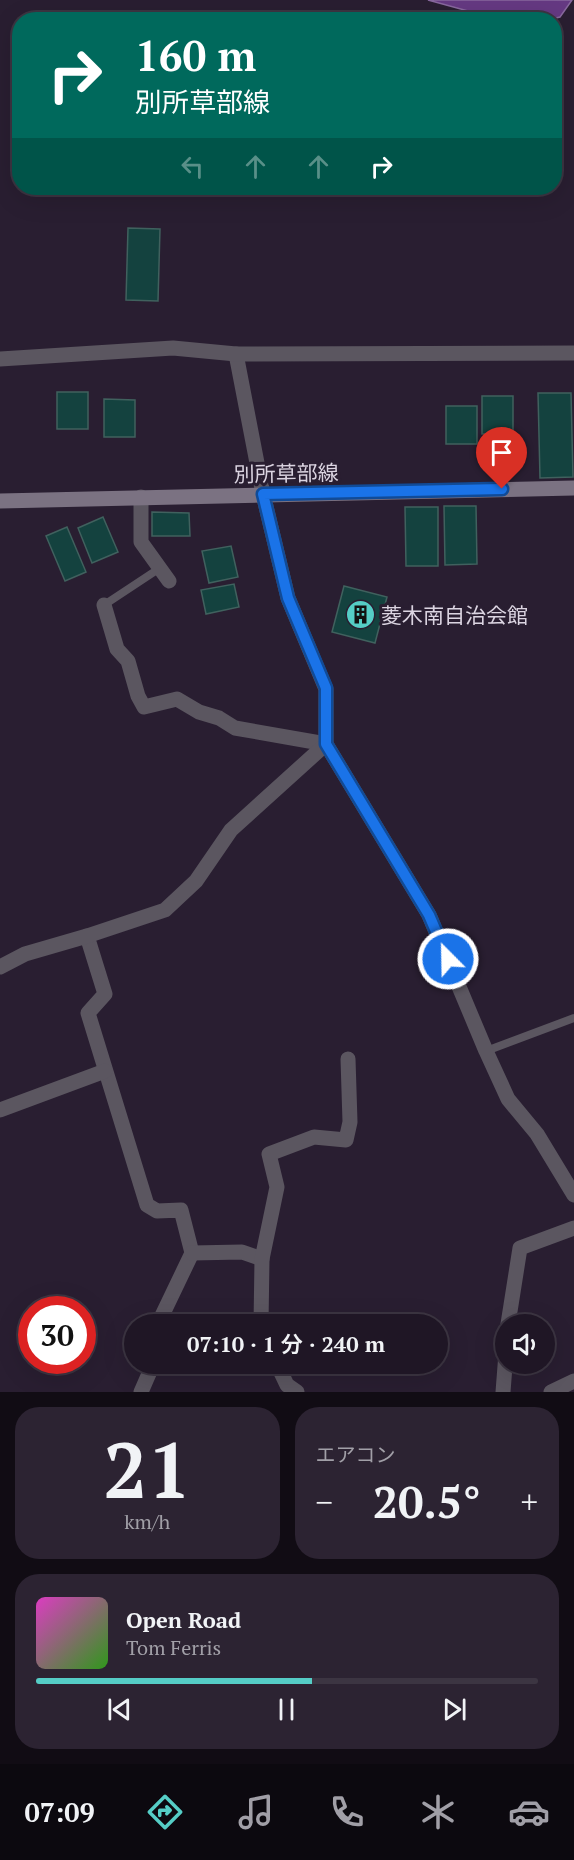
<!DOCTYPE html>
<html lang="ja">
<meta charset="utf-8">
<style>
body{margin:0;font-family:"PT Serif","Noto Sans JP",serif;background:#2c2332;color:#f1f3f6;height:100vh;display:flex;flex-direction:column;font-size:22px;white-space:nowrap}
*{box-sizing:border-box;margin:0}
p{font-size:20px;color:#a19fa7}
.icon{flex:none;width:33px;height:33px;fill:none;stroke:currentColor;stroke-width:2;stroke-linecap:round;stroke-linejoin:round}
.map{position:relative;height:1392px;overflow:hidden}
.drawer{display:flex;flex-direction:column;gap:15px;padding:15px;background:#110c14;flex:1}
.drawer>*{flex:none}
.banner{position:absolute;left:12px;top:12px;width:550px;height:183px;border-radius:24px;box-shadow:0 6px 24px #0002,0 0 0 2px #3c3542;background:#00695c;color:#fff;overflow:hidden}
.buttons{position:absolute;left:495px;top:1314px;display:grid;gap:12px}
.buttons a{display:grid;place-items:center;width:60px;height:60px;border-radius:50%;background:#1f1625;box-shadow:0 6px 24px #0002,0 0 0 2px #3c3542;font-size:30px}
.speed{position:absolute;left:18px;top:1296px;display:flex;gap:12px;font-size:30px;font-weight:700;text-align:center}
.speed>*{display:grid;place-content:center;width:78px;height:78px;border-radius:50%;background:#1f1625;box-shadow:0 6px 24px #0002,0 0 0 2px #3c3542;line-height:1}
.speed .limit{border:9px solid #d22;background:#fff;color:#111}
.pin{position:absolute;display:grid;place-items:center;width:51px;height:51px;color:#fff;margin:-62px -26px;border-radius:50% 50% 50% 0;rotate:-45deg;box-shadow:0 0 6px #0007}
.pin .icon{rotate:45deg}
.me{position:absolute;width:66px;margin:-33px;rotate:337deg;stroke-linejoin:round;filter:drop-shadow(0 0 4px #0008)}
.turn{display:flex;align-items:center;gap:21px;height:126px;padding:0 24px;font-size:27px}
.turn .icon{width:78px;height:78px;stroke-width:2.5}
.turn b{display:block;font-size:42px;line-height:51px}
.lanes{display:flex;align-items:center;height:57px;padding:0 24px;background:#0003;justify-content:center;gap:30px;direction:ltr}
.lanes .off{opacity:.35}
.big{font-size:45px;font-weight:600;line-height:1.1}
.drawer .card{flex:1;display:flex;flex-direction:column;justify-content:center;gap:9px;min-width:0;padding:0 21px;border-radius:24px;background:#2c2332}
.drawer .dial{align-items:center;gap:0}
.dial b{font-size:78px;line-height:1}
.song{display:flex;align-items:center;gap:18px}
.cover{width:72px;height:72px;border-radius:9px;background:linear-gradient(135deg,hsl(310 70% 55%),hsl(110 70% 35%))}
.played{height:6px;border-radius:3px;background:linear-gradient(90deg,#55cdc6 55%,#3c3542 55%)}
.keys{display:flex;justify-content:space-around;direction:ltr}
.heat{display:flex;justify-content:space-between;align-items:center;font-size:33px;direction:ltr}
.drawer .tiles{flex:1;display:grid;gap:15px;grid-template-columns:1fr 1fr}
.card:last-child{grid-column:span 2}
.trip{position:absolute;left:124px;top:1314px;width:324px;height:60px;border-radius:30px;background:#1f1625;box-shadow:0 6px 24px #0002,0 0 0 2px #3c3542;font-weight:600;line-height:60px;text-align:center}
.dock{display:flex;height:96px;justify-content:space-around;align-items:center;background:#0c090f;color:#a19fa7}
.dock .icon{width:42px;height:42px}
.dock .current{color:#55cdc6}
.dock b{font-size:27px;color:#f1f3f6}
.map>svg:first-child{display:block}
.water{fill:#653982;stroke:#88689e;stroke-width:1.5}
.building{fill:#14423f;stroke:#40615e;stroke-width:1.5}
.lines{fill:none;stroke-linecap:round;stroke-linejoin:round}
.service{stroke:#5b5660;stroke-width:8}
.minor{stroke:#5b5660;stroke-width:15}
.secondary{stroke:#7b7282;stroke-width:15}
.route-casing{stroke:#114b97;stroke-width:15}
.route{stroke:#1a73e8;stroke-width:10}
.labels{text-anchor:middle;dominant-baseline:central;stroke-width:6;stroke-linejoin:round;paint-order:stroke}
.street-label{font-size:21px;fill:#dbd4e1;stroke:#291e31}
.poi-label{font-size:21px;fill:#dbd4e1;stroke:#291e31;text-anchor:start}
</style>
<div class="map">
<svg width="574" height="1392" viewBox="0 0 574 1392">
<rect width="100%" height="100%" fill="#291e31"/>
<path class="water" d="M428,0h144l-12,17 -13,3 -50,-1z"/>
<g class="building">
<path d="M128,228l32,1 -2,72 -32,-1z"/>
<rect x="57" y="392" width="31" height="37"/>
<path d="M538,393h33l2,84 -33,1z"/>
<path d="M482,396h31v37l-31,1z"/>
<path d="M104,399l31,1v37h-31z"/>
<rect x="446" y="406" width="31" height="38"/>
<path d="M444,506h32l1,58 -32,1z"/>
<path d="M405,507h33v59h-32z"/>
<path d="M152,512l37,1 1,23h-38z"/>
<path d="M103,517l15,35 -26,11 -14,-35z"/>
<path d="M67,527l19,45 -21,9 -19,-45z"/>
<path d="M231,546l7,31 -29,6 -7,-32z"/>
<path d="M234,584l5,23 -33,7 -5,-24z"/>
<path d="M344,586l43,11 -12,46 -43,-11z"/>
</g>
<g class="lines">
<g class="service">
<path d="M104,605l56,-37"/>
<path d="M486,1051l88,-33"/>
</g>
<g class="minor">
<path d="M236,354l27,140 25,104 38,91v55l103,171 57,136 22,48 29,35 37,61"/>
<path d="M0,359l173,-11 63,6 338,-1"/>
<path d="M141,497v45l28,39"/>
<path d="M104,605l13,44 11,12 10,35 6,11 33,-8 22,13 20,6 16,10 91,16"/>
<path d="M87,936l18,58 -17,19 59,192 10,6 24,-1 11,43 -34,71"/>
<path d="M0,967l25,-13 62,-18 78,-26 31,-29 35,-51 95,-86"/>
<path d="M0,1110l105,-39"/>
<path d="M192,1253l50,-1 20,7"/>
<path d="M261,1324l1,-65 15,-72 -8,-33 45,-17 32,3 4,-18 -2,-63"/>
<path d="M508,1324l12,-76 54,-20"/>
<path d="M277,1364l10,21 10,7"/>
<path d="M141,1392l10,-23 1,-5"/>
<path d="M503,1392l3,-39"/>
<path d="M551,1392l23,-11"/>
</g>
<path class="secondary" d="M0,501l574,-13"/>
</g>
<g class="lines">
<defs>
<path id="route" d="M448,959l-19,-44 -103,-171v-56l-38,-90 -25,-104 239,-5"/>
</defs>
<use href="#route" class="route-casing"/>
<use href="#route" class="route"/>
</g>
<defs>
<symbol id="building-disc" viewBox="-11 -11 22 22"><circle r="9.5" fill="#55cdc6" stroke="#291e31"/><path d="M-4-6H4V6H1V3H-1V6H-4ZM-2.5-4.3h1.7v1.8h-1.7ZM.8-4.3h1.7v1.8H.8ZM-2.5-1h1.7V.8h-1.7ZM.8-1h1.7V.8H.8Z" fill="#111"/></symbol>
</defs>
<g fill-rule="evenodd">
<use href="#building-disc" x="344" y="598" width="33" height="33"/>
</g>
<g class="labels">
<g class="street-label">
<text transform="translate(286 473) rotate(-1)">別所草部線</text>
</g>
<g class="poi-label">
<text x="381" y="615">菱木南自治会館</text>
</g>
</g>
</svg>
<div class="buttons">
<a><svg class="icon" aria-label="sound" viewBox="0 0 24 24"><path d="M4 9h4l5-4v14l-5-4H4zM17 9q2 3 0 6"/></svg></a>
</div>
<div class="speed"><div class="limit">30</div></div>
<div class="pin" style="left:502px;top:489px;background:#d93025"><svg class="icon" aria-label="arrive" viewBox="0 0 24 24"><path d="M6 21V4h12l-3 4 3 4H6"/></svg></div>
<svg class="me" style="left:448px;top:959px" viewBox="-20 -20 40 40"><circle r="17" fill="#1a73e8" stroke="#fff" stroke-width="3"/><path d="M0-11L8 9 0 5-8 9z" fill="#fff"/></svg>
<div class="trip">07:10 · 1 分 · 240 m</div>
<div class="banner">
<div class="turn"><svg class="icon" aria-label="right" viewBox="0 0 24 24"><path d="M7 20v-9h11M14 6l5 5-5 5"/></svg><div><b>160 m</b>別所草部線</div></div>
<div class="lanes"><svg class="icon off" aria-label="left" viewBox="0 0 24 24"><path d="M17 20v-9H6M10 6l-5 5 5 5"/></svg><svg class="icon off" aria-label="ahead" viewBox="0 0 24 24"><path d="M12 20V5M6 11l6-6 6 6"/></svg><svg class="icon off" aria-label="ahead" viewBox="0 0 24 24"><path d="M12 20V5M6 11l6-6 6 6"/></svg><svg class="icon" aria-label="right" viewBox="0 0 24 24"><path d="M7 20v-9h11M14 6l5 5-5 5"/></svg></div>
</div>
</div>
<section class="drawer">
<div class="tiles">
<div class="card dial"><b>21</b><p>km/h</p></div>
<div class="card"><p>エアコン</p>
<div class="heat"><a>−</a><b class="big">20.5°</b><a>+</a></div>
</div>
<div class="card">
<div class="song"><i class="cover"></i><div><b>Open Road</b><p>Tom Ferris</p></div></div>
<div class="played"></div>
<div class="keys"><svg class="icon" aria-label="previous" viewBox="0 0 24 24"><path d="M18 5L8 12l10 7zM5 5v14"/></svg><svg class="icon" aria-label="pause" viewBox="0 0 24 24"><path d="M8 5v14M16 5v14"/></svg><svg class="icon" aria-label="next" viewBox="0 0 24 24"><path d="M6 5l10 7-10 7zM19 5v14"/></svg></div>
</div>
</div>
</section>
<nav class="dock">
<b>07:09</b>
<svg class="icon current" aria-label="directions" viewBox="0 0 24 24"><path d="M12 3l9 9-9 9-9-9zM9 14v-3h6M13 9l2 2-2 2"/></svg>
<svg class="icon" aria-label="music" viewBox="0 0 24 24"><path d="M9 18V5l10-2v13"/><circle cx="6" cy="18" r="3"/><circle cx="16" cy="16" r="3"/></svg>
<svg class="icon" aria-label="phone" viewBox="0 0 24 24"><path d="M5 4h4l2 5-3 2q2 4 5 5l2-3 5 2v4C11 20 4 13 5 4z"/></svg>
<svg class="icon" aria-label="climate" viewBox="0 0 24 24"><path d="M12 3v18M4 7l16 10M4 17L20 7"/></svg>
<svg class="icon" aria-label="car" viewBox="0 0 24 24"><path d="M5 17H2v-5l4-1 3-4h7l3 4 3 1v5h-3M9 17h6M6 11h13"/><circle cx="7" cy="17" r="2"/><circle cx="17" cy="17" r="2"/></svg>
</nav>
